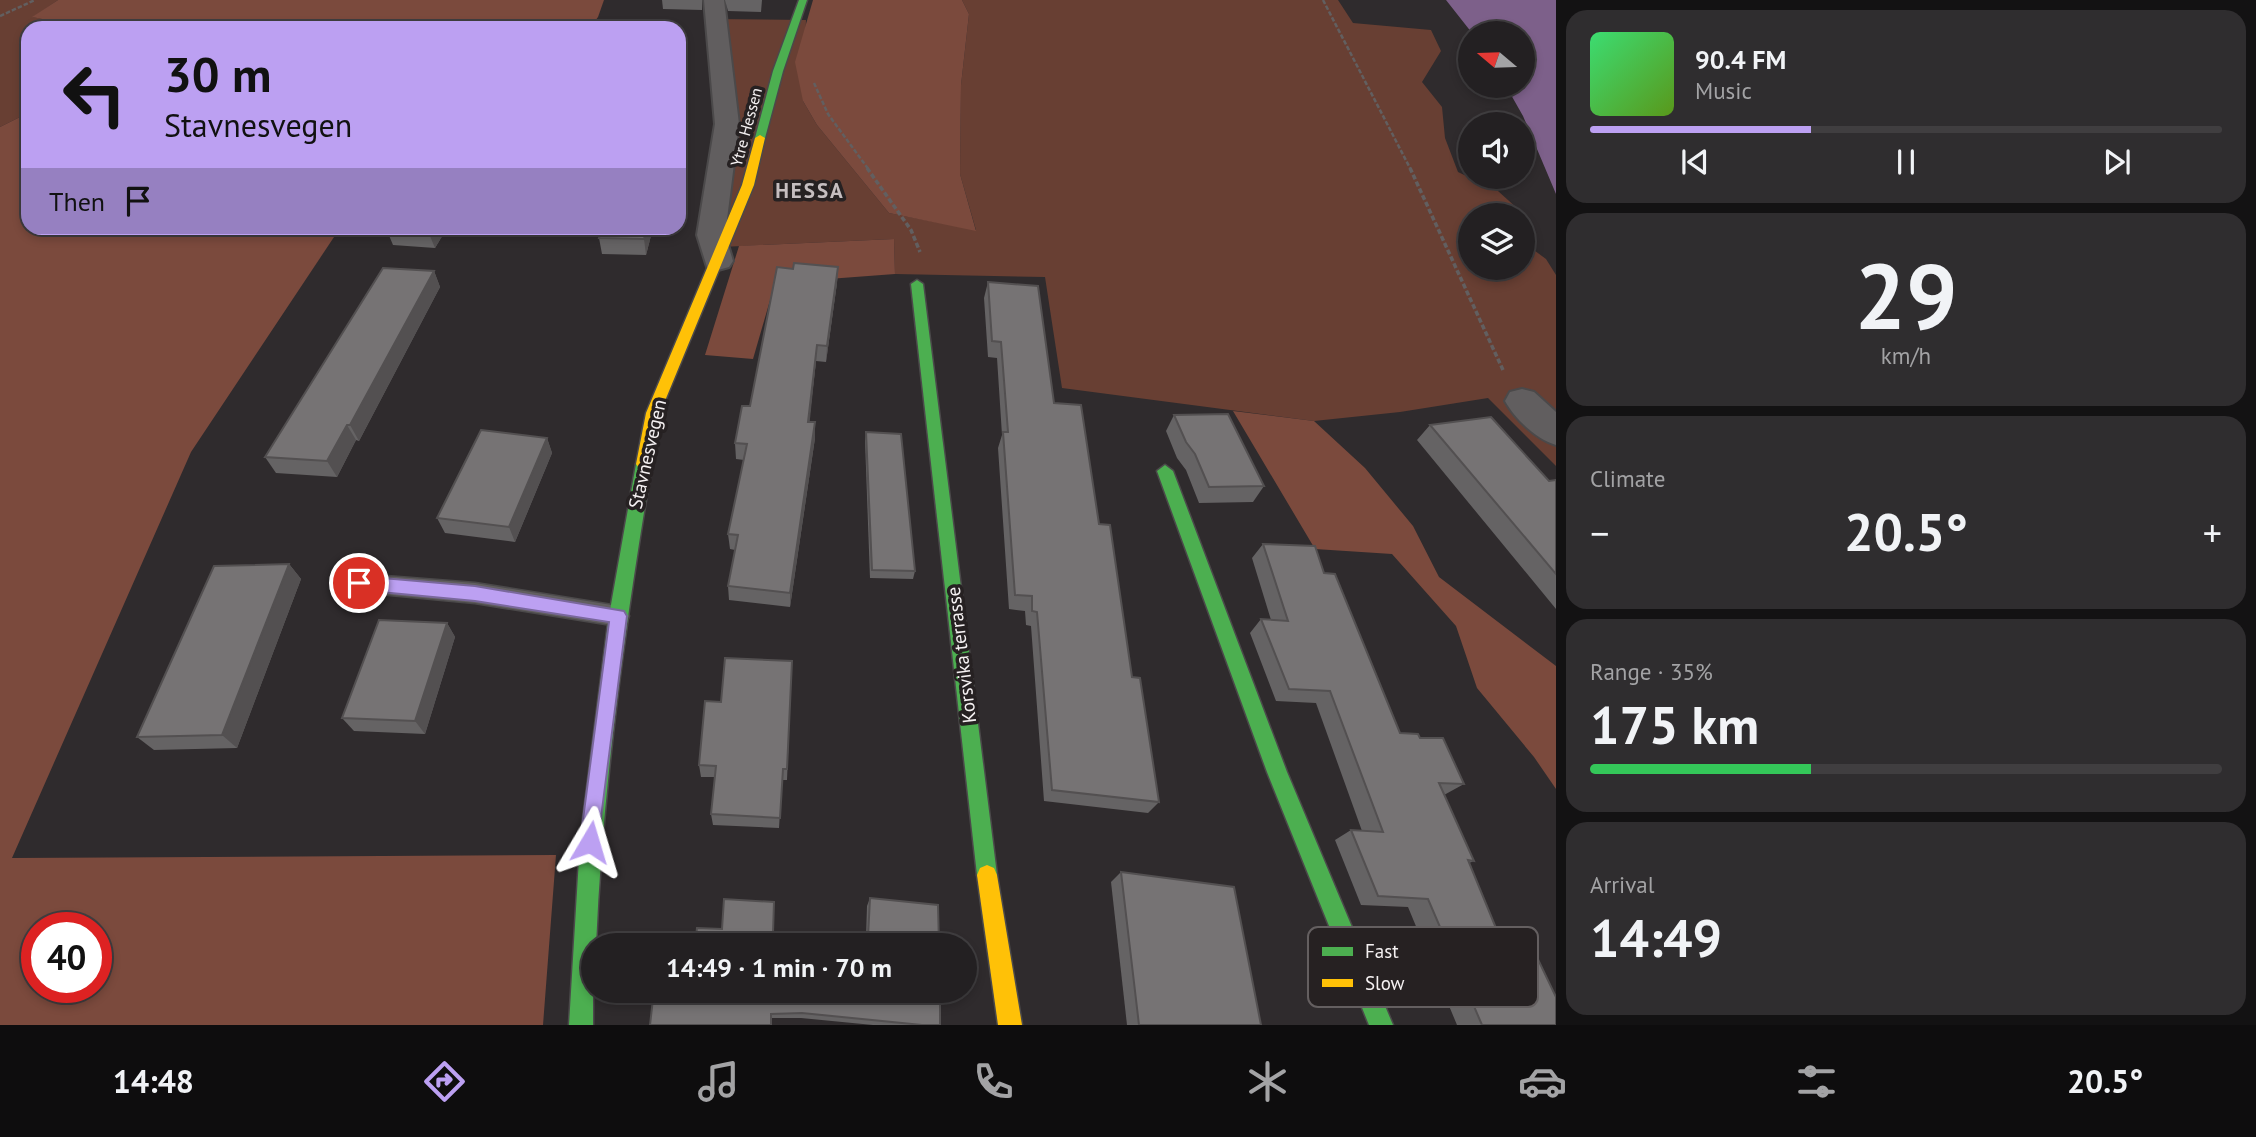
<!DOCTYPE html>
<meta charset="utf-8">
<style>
body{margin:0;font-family:"PT Sans",sans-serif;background:#2f2d2f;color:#f1f3f6;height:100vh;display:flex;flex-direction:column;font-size:26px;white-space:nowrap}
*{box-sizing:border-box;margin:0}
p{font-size:23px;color:#a3a3a5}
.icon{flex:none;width:38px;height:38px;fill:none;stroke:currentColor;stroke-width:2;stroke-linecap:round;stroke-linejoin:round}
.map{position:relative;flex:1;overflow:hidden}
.drawer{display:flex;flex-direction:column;gap:10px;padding:10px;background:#131213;width:700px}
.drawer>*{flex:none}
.hud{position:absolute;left:21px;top:21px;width:665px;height:214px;border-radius:21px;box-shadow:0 4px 10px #0003,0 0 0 2px #403e40;background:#bca0f2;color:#111;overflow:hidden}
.needle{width:46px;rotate:289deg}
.buttons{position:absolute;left:1458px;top:21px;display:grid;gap:14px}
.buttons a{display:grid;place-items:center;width:77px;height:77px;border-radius:50%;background:#232022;box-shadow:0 4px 10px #0003,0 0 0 2px #403e40;font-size:35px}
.speed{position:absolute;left:21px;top:912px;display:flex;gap:14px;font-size:35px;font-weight:700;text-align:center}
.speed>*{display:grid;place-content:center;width:91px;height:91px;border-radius:50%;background:#232022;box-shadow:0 4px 10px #0003,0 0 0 2px #403e40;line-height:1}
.speed .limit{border:10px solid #d22;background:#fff;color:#111}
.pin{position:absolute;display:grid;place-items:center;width:60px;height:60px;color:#fff;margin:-30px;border:4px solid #fff;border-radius:50%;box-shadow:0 2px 7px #0007}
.me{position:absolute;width:77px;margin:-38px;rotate:7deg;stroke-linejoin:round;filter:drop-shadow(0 0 5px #0008)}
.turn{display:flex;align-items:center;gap:24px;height:147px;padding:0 28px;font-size:32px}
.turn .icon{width:91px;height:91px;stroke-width:2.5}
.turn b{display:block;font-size:49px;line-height:60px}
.then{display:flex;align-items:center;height:66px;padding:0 28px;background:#0003;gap:14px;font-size:26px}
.big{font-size:52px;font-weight:700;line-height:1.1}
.drawer .tile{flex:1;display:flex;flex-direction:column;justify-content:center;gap:10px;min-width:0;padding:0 24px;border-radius:21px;background:#2f2d2f}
.drawer .dial{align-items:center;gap:0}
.dial b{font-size:91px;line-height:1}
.song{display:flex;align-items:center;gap:21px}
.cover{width:84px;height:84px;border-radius:10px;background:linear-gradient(135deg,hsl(140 70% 55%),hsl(90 70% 35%))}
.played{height:7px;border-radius:4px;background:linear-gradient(90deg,#bca0f2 35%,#403e40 35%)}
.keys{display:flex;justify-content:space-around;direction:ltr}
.heat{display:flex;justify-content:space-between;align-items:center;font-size:38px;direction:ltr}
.charge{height:10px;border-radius:5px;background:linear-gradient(90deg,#34c759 35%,#403e40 0)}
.trip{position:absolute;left:581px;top:933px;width:396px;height:70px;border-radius:35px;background:#232022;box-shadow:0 4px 10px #0003,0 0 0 2px #403e40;font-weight:700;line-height:70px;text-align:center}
.dock{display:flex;height:112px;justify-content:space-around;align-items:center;background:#0e0d0e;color:#a3a3a5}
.dock .icon{width:49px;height:49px}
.dock .selected{color:#bca0f2}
.dock b{font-size:32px;color:#f1f3f6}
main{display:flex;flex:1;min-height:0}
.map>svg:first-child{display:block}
.green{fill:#683f33}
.forest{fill:#7b4a3d;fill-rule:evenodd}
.water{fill:#7d608a}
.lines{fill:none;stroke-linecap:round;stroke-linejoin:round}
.lane-casing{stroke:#4b494a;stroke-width:3}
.street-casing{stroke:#4b494a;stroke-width:4}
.fast-casing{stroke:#4b494a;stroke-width:3}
.slow-casing{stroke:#4b494a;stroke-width:3}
.path-far1{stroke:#625f60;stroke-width:2.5;stroke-dasharray:4.5 2;stroke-linecap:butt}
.path{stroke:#625f60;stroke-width:3.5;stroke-dasharray:5 2.5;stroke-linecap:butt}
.lane{fill:#615e5f;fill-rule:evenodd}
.street{fill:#615e5f;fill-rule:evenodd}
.fast{fill:#4caf50;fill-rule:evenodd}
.slow{fill:#ffc107;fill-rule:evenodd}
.wall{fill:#656364}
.shaded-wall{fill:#535051}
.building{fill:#767374;stroke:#535051;stroke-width:2}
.route{fill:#bca0f2;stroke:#7a689d;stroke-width:2}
.labels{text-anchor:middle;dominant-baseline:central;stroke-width:7;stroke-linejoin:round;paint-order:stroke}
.far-street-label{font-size:16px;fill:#f5f1f2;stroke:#262122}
.street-label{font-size:19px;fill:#f5f1f2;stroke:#262122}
.far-district-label{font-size:21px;font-weight:bold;letter-spacing:2px;fill:#c6bec0;stroke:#262122}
.key{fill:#262122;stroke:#645f60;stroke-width:2}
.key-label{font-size:19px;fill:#f5f1f2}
</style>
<main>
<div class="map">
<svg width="1556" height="1025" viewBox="0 0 1556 1025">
<rect width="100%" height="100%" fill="#2f2b2d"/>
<g class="green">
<path d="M0,0h58l-25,17 54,11h-59v85l-28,14z"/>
<path d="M962,0h376l15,23 78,7 10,21 -19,31 20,25 3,31 13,34 40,19 30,27 -5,2 -1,-5h-52v53h52l1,-26 23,17 10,16v191l-68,-68 -88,14 -86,9 -252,-33 -17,-111 -150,-3 -1,-35 -195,9 16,-127 -7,-102 98,1 -3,81 14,24 72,88 87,17 -16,-56 1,-89 8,-71z"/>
</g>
<g class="forest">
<path d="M58,0h546l-6,17 -8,11h-503l-55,-11z"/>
<path d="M813,0h149l7,14 -8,71 -1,89 16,57 -87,-18 -72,-88 -14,-24 -8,-39z"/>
<path d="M28,113v115h312l-149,224 -179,406 544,-3 -13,170h-543v-898zM37,928h59v59h-59z"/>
<path d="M894,239l1,35 -120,9 -22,76 -48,-4 34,-109z"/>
<path d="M1233,411l81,10 51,47 48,58 26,51 117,89v123l-22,-32 -57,-69 -21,-62 -64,-72 -77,-5z"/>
</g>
<path class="water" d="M1446,0h110v194l-33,-78 -17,-30h16v-53h-50z"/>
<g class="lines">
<defs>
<path id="lane" d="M359,574l116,9 143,23 8,3 3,7 -3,7 -8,3 -143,-23 -116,-11 -8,-2 -3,-7 3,-7z"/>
<g id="street">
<path d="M704,0h20l15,124 -14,111 8,26 -4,6 -11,3 -11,-3 -10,-32 18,-111z"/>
<path d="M1522,389l12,3 22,20v33c-20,-6 -41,-26 -51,-44l5,-9z"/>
</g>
<g id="fast">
<path d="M799,0h8l-24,71 -18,67 -9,2 -1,-2 18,-67z"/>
<path d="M917,280l6,4 74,591 -3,7 -7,3 -7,-3 -3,-7 -66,-591z"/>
<path d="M644,458l8,6c-27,160 -49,319 -56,481h-3v80h-24l11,-183 29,-226 27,-152z"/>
<path d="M1165,465l8,6 114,301 106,253h-24l-102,-253 -110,-301z"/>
</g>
<g id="slow">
<path d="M760,135l5,3 -11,47 -94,228 -8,51 -3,4h-10l-3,-4 10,-51 96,-228 13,-47z"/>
<path d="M987,865l7,3 3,7 25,150h-24l-21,-150 3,-7z"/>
</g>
</defs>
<use href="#lane" class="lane-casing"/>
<use href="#street" class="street-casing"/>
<use href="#fast" class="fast-casing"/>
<use href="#slow" class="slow-casing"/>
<g class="path-far1">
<path d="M1323,0l88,170"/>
<path d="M0,16l35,-16"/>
<path d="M814,83l14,31 41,56"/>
</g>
<g class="path">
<path d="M867,168l44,62 9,22"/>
<path d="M1410,168l93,202"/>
</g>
<use href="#lane" class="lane"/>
<use href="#street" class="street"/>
<use href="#fast" class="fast"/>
<use href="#slow" class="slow"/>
</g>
<g class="wall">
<path d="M662,0h40v10l-39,-1z"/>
<path d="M725,0h37l-1,12 -33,-1z"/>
<path d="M447,228l-12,20 -42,-3 -5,-12z"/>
<path d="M653,228l-7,27 -44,-1 -3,-16z"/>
<path d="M838,267l-1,16 -11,79 -10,-1 -7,61h6v16l-25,169 -61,-7 -1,-14 7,-36 -5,-1 -2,-15 16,-74 -8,-1 -1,-16 15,-37 43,-137z"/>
<path d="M434,271l6,16 -81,154 -3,-1 -19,37 -61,-4 -11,-16z"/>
<path d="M988,282l66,121 45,121 60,278 -11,11 -104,-12 -13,-175 -5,-1 -1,-14 -16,-2 -11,-161 4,-13 -5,-77 -9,-1 -4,-59z"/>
<path d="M1174,415l90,71 -11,16 -54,1 -13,-33 -9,-12 -11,-27z"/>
<path d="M1430,425l119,56 7,-1v129l-139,-169z"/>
<path d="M866,432l49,139 -2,8 -43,-1 -5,-137z"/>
<path d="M547,438l5,15 -37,89 -70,-9 -8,-15z"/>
<path d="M1263,544l61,29 76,160 20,5 44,46 -20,11 30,66 -5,2 36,87 51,75h-99l-49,-118 -47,-2 -26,-65 16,-10 11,1 -46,-128 -40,-2 -26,-68 11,-14 10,1 -19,-62z"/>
<path d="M289,564l12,15 -64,169 -83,2 -17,-13z"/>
<path d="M447,623l8,14 -30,97 -71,-3 -12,-13z"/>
<path d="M792,661l-5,119h-5l-3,48 -66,-3 -2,-11 4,-37h-14l-2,-12 22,-63z"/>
<path d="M1121,872l140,153h-134l-16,-143z"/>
<path d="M870,898l69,47 -166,-12 93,4 1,-31z"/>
<path d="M654,990l286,35h-67l-72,-7h-29z"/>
</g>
<g class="shaded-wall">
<path d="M435,228h12l-12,20 -5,-12z"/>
<path d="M647,228h6l-7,27 -2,-16z"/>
<path d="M838,267l-1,16 -11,79 1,-16z"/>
<path d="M434,271l6,16 -81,154 -9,-16z"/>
<path d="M817,345l-1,16 -8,77v-16z"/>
<path d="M815,422v16l-25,169v-14z"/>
<path d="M347,425l9,15 -19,37 -10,-16z"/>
<path d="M547,438l5,15 -37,89 -6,-15z"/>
<path d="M289,564l12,15 -64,169 -15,-13z"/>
<path d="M447,623l8,14 -30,97 -10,-13z"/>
</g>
<g class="building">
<path d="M391,228h44l-5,8 -42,-3z"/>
<path d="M602,228h45l-3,11 -45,-1z"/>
<path d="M794,263l44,4 -11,79 -10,-1 -9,77h7l-25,171 -62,-7 10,-51 -10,-1 19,-90 -12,-1 7,-37h8l27,-139 16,2z"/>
<path d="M383,268l51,3 -84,154h-3l-20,36 -62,-4z"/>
<path d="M988,282l50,4 16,117 27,2 18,119 11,1 22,152 8,1 19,124 -107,-12 -15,-178 -5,-1v-15l-17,-1 -12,-163h5l-7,-90 -9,-1z"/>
<path d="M1228,414l36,72 -55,1 -14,-33 -9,-12 -12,-27z"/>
<path d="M1491,417l58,64 7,-1v94l-126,-149z"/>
<path d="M481,430l66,8 -38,89 -72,-9z"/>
<path d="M866,432l35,2 14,137 -43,-1z"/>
<path d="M1263,544l52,2 9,27 11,1 65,159 18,1 2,4h23l21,46 -25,-1 35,78 -6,-1 37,90 29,1 22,46v28h-74l-54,-126 -50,-3 -27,-66 32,2 -53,-141 -41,-2 -28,-70 27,2z"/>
<path d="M289,564l-67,171 -85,2 77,-171z"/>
<path d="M379,620l68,3 -32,98 -73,-3z"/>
<path d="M725,658l67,3 -5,108h-4l-3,49 -69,-4 5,-48 -17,-1 6,-64 16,1z"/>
<path d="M1121,872l113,15 27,138h-122z"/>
<path d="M870,898l68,7 1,40h-244l2,-17 25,1 2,-30 50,3 -1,31 95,4z"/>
<path d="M654,990h286v35h-18l-120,-12 -31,1v11h-121z"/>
</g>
<path class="route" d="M359,576l116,10 149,25 3,5 -30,233 -7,3 -7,-3 -3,-7 29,-220 -134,-21 -116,-11 -6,-2 -3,-5 3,-5z"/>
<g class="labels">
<g class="far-street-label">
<text transform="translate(746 127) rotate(-75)">Ytre Hessen</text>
</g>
<g class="street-label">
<text transform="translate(647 454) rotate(-77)">Stavnesvegen</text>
<text transform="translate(961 655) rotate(-97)">Korsvika terrasse</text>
</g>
<g class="far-district-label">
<text x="810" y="190">HESSA</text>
</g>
</g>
<rect x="1308" y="927" width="230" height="80" rx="10" class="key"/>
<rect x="1322" y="947" width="31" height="9" fill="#4caf50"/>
<rect x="1322" y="979" width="31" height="8" fill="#ffc107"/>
<g class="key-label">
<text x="1365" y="958">Fast</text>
<text x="1365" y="990">Slow</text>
</g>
</svg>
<div class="buttons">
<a><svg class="needle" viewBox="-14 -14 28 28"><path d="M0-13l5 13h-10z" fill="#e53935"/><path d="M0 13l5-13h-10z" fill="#a3a3a5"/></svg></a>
<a><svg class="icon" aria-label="sound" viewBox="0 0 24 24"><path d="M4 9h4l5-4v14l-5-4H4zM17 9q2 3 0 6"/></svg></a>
<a><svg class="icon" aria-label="layers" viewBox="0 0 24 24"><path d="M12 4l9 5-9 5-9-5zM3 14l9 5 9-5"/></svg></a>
</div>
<div class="speed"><div class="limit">40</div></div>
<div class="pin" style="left:359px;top:583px;background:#d93025"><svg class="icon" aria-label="arrive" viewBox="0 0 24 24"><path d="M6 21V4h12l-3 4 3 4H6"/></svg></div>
<svg class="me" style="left:590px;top:842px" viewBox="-20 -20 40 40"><path d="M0-17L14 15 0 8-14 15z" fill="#bca0f2" stroke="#fff" stroke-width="4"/></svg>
<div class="trip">14:49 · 1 min · 70 m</div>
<div class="hud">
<div class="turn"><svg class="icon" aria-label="left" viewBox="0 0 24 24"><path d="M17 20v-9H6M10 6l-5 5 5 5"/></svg><div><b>30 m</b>Stavnesvegen</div></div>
<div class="then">Then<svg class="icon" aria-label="arrive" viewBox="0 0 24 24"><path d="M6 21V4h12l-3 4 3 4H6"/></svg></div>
</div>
</div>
<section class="drawer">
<div class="tile">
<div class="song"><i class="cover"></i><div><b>90.4 FM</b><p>Music</p></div></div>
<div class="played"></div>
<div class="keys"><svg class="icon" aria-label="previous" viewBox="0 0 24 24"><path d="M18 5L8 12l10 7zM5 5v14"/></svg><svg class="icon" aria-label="pause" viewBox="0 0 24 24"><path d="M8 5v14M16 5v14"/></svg><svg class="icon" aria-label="next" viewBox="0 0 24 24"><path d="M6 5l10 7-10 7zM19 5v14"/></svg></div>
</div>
<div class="tile dial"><b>29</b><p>km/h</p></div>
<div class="tile"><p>Climate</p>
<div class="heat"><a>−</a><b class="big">20.5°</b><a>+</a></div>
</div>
<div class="tile"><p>Range · 35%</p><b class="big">175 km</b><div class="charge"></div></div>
<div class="tile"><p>Arrival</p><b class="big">14:49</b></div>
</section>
</main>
<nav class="dock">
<b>14:48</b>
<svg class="icon selected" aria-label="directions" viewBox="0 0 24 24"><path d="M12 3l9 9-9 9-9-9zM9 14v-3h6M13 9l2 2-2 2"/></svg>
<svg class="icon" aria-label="music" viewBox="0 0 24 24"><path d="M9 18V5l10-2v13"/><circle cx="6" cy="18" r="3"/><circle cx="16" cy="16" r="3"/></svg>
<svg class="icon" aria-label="phone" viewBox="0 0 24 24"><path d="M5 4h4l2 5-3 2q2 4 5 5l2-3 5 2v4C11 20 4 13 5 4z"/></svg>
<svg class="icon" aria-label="climate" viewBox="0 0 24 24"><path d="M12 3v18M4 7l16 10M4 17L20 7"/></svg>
<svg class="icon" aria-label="car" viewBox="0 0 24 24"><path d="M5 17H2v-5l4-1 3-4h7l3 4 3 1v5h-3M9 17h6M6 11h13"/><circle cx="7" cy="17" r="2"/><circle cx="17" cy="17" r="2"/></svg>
<svg class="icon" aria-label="filters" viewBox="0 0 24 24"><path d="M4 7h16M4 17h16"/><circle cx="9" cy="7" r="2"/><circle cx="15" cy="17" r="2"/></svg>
<b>20.5°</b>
</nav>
